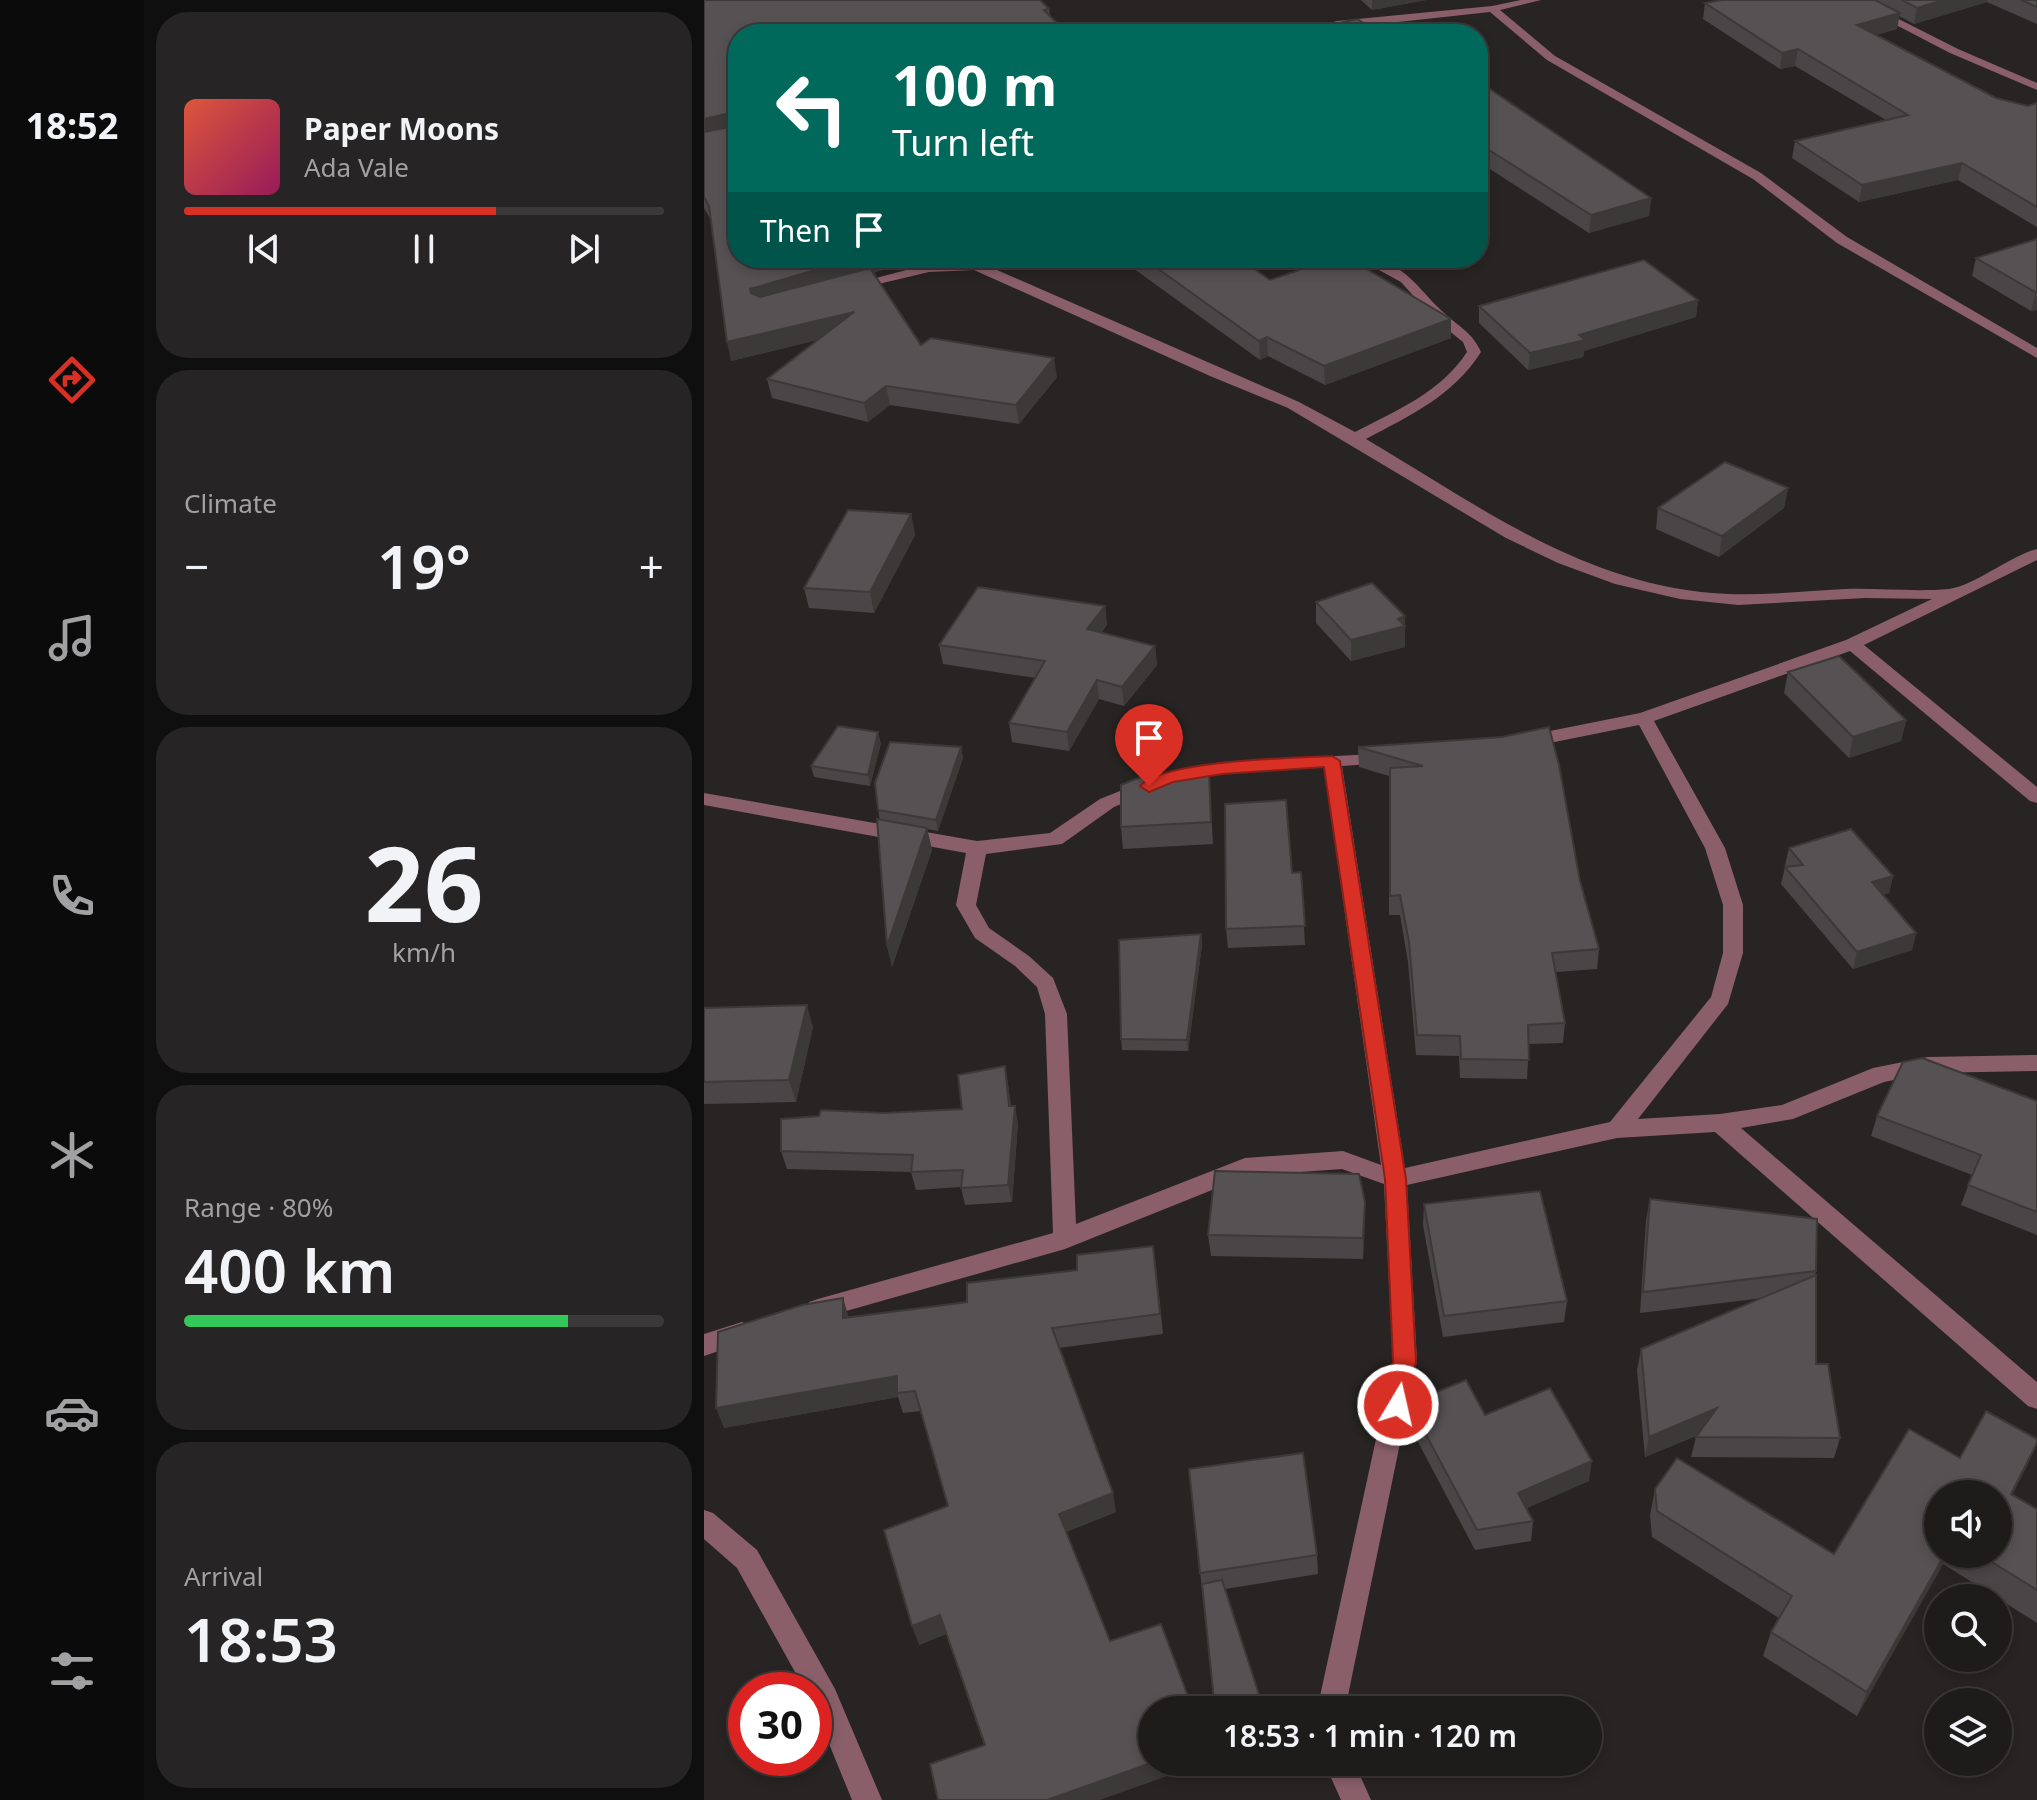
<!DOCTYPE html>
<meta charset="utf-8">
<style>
body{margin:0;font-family:"Noto Sans",sans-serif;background:#262424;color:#f1f3f6;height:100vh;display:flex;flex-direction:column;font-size:30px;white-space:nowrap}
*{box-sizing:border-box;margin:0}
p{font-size:26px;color:#a1a1a3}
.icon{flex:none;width:44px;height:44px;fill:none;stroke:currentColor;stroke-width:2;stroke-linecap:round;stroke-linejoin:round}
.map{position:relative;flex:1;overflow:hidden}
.drawer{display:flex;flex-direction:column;gap:12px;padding:12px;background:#100f0f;width:560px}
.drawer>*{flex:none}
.banner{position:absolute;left:24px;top:24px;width:760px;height:244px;border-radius:32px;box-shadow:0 4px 12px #0003,0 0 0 2px #3c393a;background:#00695c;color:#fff;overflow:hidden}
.fabs{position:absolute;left:1220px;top:1480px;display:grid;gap:16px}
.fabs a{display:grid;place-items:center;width:88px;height:88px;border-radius:50%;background:#1e1b1b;box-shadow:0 4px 12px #0003,0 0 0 2px #3c393a;font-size:40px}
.speed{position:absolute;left:24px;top:1672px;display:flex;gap:16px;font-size:40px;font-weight:700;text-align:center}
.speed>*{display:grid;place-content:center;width:104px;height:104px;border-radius:50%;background:#1e1b1b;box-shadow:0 4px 12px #0003,0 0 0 2px #3c393a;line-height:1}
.speed .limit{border:12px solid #d22;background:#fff;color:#111}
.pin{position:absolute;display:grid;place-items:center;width:68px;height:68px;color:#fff;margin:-82px -34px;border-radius:50% 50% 50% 0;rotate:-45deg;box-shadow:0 0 8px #0007}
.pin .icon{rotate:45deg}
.me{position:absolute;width:88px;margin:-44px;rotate:9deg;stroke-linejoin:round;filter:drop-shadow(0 0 6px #0008)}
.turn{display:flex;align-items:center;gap:28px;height:168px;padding:0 32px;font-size:36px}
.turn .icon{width:104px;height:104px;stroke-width:2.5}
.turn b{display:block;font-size:56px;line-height:68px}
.then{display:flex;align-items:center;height:76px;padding:0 32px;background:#0003;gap:16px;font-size:30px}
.big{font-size:60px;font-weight:600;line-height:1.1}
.drawer .card{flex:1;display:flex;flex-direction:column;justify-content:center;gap:12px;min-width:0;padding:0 28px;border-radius:32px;background:#262424}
.drawer .dial{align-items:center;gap:0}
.dial b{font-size:104px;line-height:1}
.song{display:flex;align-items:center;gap:24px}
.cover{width:96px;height:96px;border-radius:12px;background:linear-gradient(135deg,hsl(10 70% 55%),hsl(330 70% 35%))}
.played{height:8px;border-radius:4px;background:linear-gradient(90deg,#d93025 65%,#3c393a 65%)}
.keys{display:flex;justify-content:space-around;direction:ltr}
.heat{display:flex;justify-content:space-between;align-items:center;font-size:44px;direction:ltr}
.charge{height:12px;border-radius:6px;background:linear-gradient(90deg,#34c759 80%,#3c393a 0)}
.trip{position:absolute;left:434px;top:1696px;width:464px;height:80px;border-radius:40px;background:#1e1b1b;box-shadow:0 4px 12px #0003,0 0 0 2px #3c393a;font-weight:600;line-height:80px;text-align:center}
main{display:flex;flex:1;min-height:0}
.dock{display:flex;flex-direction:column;width:144px;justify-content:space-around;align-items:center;background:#0c0b0b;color:#a1a1a3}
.dock .icon{width:56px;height:56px}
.dock .selected{color:#d93025}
.dock b{font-size:36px;color:#f1f3f6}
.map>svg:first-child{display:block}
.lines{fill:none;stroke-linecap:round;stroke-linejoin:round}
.minor{fill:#8a5f69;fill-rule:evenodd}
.wall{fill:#4a4647;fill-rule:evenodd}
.shaded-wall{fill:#3c3939}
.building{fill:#565152;stroke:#3c3939;stroke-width:2}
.route{fill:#d93025;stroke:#8d1f18;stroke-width:2}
</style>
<main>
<nav class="dock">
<b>18:52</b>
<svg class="icon selected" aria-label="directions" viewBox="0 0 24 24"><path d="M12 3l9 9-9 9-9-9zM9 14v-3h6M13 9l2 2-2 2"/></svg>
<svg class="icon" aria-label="music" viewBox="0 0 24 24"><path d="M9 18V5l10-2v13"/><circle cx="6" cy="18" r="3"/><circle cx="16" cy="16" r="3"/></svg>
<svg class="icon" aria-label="phone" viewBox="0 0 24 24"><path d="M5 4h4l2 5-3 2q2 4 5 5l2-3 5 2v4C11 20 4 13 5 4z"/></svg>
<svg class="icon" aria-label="climate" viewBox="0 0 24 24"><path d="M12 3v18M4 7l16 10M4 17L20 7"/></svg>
<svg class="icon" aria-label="car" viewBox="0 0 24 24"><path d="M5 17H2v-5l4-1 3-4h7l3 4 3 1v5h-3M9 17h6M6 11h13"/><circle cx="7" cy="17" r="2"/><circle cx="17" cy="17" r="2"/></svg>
<svg class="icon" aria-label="filters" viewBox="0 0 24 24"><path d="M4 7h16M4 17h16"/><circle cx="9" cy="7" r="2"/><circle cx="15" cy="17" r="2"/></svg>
</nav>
<section class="drawer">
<div class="card">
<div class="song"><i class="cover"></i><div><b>Paper Moons</b><p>Ada Vale</p></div></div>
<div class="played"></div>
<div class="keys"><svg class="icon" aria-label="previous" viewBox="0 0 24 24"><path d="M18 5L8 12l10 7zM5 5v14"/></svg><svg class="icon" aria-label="pause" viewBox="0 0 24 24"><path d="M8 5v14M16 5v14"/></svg><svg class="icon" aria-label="next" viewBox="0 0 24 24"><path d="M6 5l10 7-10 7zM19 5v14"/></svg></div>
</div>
<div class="card"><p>Climate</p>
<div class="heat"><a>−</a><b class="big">19°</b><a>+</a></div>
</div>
<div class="card dial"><b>26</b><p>km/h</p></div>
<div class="card"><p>Range · 80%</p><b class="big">400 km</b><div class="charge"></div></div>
<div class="card"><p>Arrival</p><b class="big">18:53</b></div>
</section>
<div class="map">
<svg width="1333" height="1800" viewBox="0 0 1333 1800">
<rect width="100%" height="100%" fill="#282424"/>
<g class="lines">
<g class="minor">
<path d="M817,0h20l-41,10 55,46 206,117 86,64 190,111v10l-200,-115 -84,-64 -206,-119 -57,-48 -202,22 49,-13 155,-15z"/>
<path d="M1144,0h13l97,49 79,34v7l-87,-37z"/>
<path d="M653,258c46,0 56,26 86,54 15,14 30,21 38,40 -28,44 -70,63 -115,87 110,65 214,143 346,154 44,4 89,-2 133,-4 34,-1 70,3 104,0 25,-3 61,-33 88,-40v11l-173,85 173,142v16l-7,-2 -180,-150 -196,70 71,127 18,57v48l-15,51 -90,115 82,-5 62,-9 91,-37 55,-11 109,-2v16l-109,2 -44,9 -91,37 -52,9 296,254v27l-9,-3 -313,-274 -98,6 -210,47 10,176 -72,349h-28l76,-349 -9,-177 -42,-15 -95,7 -182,73 -247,70 -9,-3 -3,-7 3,-7 9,-3 235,-66 -8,-219 -8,-27 -22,-21 -40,-28 -19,-33 10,-52 -262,-48v-12l273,48 73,-8 50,-34 70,-28 52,-9 171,-9 2,4 -9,6 -44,3 63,402 205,-46 101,-125 12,-44v-48l-18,-57 -66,-123 -114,23 -9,-6 9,-6 115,-23 206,-73 86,-41 -67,-1 -127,7 -58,-6 -65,-15 -57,-21 -52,-25 -218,-130 -78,-32 -236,-106 -45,2 -76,18 -7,-4 83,-22 52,-1 318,139 56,30c42,-22 85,-39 112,-80l-4,-10 -30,-24 -32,-36zM620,767l57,398 -38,-14 -98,7 -169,66 -9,-210 -14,-36 -24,-22 -40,-28 -13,-23 10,-51 76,-10 52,-37 60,-25 48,-8z"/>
<path d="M38,1322l9,4 3,7 -3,7 -47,16v-22z"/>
<path d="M0,1510l9,3 44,37 78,139 47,111h-30l-38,-93v-17h-9l-68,-122 -33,-29z"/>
<path d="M620,1762h30l17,38h-30z"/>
</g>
</g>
<g class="wall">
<path d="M0,0l345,9 1,7 -312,18v224h196l-39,8 -22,7 48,72 136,32 -38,47 -129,-19 -22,17 -96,-24 -5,-19 50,-39 -86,21 -20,-141 -7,-12z"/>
<path d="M657,0h65l-54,10z"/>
<path d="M1018,0h315v24l-50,-22 -73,22 -15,-8 -2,13 -21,6 120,63 32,8 9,-3v124l-79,-47 -99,22 -67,-44 3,-17 91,-21 -91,-54 -15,3 -77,-50 2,-16z"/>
<path d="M774,81l173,117 -2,18 -60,17 -107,-69z"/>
<path d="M1333,239v71l-6,1 -59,-35 4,-18z"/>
<path d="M415,258h120l31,22 181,58 -126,47 -57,-29 -8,4z"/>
<path d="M994,300l-2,17 -112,34 -1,6 -55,13 -49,-47v-17z"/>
<path d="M1084,488l-4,20 -65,49 -63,-28 2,-21z"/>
<path d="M207,514l4,21 -41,78 -65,-5 -5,-20z"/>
<path d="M612,602l89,14v31l-54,14 -35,-38z"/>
<path d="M401,606l2,19 -6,8 54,13 2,19 -33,41 -25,-7 -30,52 -57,-9 -3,-19 26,-45 -92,-14 -4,-19z"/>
<path d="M1084,672l118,48 -5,21 -52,17 -65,-65z"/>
<path d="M798,737l78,144 19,68 -2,20 -41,3 9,51 -2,20 -34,1 -2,35 -67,-1 -1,-22 -43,-1 -8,-93 -8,-47h-11v-139l-30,-9 -1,-20z"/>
<path d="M177,743l-11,43 -56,-9 -3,-11z"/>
<path d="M257,747l2,11 -25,73 -11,-2 5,21 -40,117 -5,-21 -7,-126 -2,-10z"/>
<path d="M505,772l4,72 -90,5 -2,-22z"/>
<path d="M1085,848l104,28 -4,17 -7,2 34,38 -4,17 -59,19 -72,-85 4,-17h2l-2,-2z"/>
<path d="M597,872l4,73 -77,3 -2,-19 66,-56z"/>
<path d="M497,934l1,11 -14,106 -66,-1 -1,-11z"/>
<path d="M0,1008l109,19 -17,75 -92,2z"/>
<path d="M304,1084l3,22 7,17 -6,79 -47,3 -4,-18 -45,3 -5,-18 -124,-3 -6,-18 181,-42z"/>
<path d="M1333,1101v134l-76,-30 11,-30 -101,-39 6,-20z"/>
<path d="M946,1199l166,72 -1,4 1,89 24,74 -6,20 -143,-1 5,-20 2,-2 -53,22 -8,-87 4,-21 122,-51 -123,15 6,-93z"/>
<path d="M661,1202l-2,57 -152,-3 -3,-21z"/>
<path d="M720,1204l143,97 -3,21 -121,15 -20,-112z"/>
<path d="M452,1266l7,68 -104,14 57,164 -50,20 44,109 96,121 -107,38h-161l46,-55 -38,-111 -27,11 29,-139 -27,-95 -18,2 -5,-16 -174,31 125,-110 118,-16z"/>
<path d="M705,1403l180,78 -63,27 7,13 -2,20 -56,9 -67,-127z"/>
<path d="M1333,1443l-25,51 25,15v114l-94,-59 -86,152 -94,-60 8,-24 8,-14 -127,-81 -2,-22 5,-26 179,65 126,-96zM1294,1494v60h-60z"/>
<path d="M485,1469l128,86 1,19 -93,15 -10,121z"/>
</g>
<g class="shaded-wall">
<path d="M668,0h54l-54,10z"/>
<path d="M1240,0h43v2l-73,22 3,-16z"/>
<path d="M1196,13l-3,16 -43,12 3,-16z"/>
<path d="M1094,49l-3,17 -15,3 2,-16z"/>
<path d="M30,112l3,17 -33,8v-18z"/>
<path d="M779,146l-1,18 -4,1v-17z"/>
<path d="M1258,163l-4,17 -99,22 3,-17z"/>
<path d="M947,198l-2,18 -60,17 2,-18z"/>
<path d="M153,258h77l-39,8 -141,42 -4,-19z"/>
<path d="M1332,293l1,17 -6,1z"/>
<path d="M994,300l-2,17 -112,34 -1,6 -55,13 2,-17 49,-18z"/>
<path d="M150,312l3,18 -126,31 -4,-19z"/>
<path d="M747,319v19l-126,47 -1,-19z"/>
<path d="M563,337l1,19 -8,4 -1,-19z"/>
<path d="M350,358l3,19 -38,47 -3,-19z"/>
<path d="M182,386l4,19 -22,17 -4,-19z"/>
<path d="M1084,488l-4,20 -65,49 3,-21z"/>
<path d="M207,514l4,21 -41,78 -4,-21z"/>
<path d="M401,606l2,19 -18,23 -2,-19z"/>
<path d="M701,616v31l-54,14v-21z"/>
<path d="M451,646l2,19 -33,41 -2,-19z"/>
<path d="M393,680l2,19 -30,52 -2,-19z"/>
<path d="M1202,720l-5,21 -52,17 4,-21z"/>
<path d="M174,732l3,11 -11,43 -2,-11z"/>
<path d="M257,747l2,11 -25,73 -2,-11z"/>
<path d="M223,828l5,22 -40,117 -5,-21z"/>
<path d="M1189,876l-4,17 -21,6 4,-17z"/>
<path d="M1212,933l-4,17 -59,19 4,-17z"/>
<path d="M497,934l1,11 -14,106 -1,-11z"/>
<path d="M103,1005l6,22 -17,75 -7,-22z"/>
<path d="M301,1066l3,18 5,40 -4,-18z"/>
<path d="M311,1106l3,17 -6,79 -4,-17z"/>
<path d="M661,1202v21l-2,36v-21z"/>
<path d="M139,1298l6,20h-6z"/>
<path d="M193,1376l1,21 -174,31 -8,-20z"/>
<path d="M1013,1408l-5,20 -67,29 4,-20z"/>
<path d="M1333,1443l-10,23 -27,53 11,-25z"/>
<path d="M888,1461l-3,20 -73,32 2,-20z"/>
<path d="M409,1493l3,19 -53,21 -4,-19z"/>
<path d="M1241,1554h3l-5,10 -86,152 10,-24z"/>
<path d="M236,1615l6,19 -27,11 -7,-19z"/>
<path d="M450,1762h52l-107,38h-52z"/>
</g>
<g class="building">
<path d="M0,0h336l9,9 -5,1 24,24h-330v224h119l-107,31 1,4 9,4 110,-29 51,77 10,-7 123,20 -38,47 -130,-19 -22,17 -97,-24 87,-67 -127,30 -18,-136 -5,-9v-65l31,-6 2,-11 -3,-3 -30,7z"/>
<path d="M1018,0h153l25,13 -43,12 139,73 32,8 9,-3v104l-75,-44 -100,22 -67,-44 113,-26 -110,-66 -16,4 -77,-50z"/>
<path d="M1198,0h42l-27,8z"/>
<path d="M1317,0h16v7z"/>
<path d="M653,19l25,15h-93z"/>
<path d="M774,81l173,117 -60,17 -108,-69 -5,2z"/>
<path d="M1333,239v54l-61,-35z"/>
<path d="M439,258h96l31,22 64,-22h14l103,61 -127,47 -57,-29 -8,4z"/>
<path d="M940,260l54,40 -119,35 6,5 -55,13 -51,-47z"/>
<path d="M1021,462l63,26 -66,48 -64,-28z"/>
<path d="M144,510l63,4 -41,78 -66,-4z"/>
<path d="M668,583l33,33 -7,3 7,7 -54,14 -35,-38z"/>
<path d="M274,587l127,19 -18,23 68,17 -33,41 -25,-7 -30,52 -58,-9 36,-62 -106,-16z"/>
<path d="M1135,656l67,64 -53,17 -65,-65z"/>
<path d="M134,726l40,6 -10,43 -57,-9z"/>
<path d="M845,727l10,38 21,116 19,68 -47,4 13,70 -37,2 1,35 -68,-1 -1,-23 -43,-1 -8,-93 -9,-47 -10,1v-128l33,-2 -65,-19 144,-10z"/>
<path d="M186,742l71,5 -25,73 -58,-10 -3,-27z"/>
<path d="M505,772l2,50 -90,5v-42l22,-9z"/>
<path d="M582,800l6,73 9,-1 4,54 -79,3 -1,-125z"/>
<path d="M173,819l50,9 -40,118z"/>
<path d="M1147,829l42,47 -21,6 44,51 -59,19 -72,-85 18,-2 -14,-17z"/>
<path d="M497,934l-14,106 -66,-1 -2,-99z"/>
<path d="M103,1005l-18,75 -85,2v-74z"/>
<path d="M1218,1058l115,43v111l-69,-27 13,-30 -104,-39 26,-54z"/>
<path d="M301,1066l4,40h6l-7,79 -47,3 2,-18 -52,2 2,-17 -132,-4v-32l38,-3 2,-6 63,3 78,-4 -4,-34z"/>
<path d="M511,1171l144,3 6,28 -2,36 -155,-3z"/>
<path d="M836,1191l27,110 -123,15 -20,-112z"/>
<path d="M946,1199l167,20 -1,52 -173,21z"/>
<path d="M449,1246l7,68 -108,14 61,165 -54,21 51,127 51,-17 32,86h-41v52h2l-107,38h-109l-8,-36 55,-19 -45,-130 -28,11 -28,-96 64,-24 -33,-115 -18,2v-17l-181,32 2,-76 84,-27 41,-7v20l124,-16v-19l110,-13v-15z"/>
<path d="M1112,1275v89h12l12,74 -144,-1 21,-29 -68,29 -8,-88z"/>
<path d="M762,1380l19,35 65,-27 42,73 -74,32 15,28 -56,9 -68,-127z"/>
<path d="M1282,1411l51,28v4l-26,51 26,15v81l-58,-36h19v-60h-60v60h7l-78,138 -96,-60 21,-36 -135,-85 -2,-22 22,-31 157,96 75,-125 51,29z"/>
<path d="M599,1453l14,102 -117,18 -11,-104z"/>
<path d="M518,1580l42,130h-49l-13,-126z"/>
</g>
<path class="route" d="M628,756l8,5 66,418 10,182 -10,51 -8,3 -9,-3 -3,-7 7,-44 -8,-182 -61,-412 -102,7 -49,8 -24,10 -9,-6c23,-26 153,-28 192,-30z"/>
</svg>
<div class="fabs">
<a><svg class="icon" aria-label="sound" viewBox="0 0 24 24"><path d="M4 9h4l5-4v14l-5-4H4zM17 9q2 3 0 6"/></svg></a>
<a><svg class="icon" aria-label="search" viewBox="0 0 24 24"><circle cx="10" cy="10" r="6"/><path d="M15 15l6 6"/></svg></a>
<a><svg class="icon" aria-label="layers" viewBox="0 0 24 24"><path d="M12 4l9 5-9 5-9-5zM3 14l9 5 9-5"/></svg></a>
</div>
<div class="speed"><div class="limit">30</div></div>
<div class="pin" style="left:445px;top:786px;background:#d93025"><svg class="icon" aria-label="arrive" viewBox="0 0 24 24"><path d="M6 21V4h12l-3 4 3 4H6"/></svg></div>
<svg class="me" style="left:694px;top:1405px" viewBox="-20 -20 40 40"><circle r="17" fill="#d93025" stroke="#fff" stroke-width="3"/><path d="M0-11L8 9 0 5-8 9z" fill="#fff"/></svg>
<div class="trip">18:53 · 1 min · 120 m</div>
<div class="banner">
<div class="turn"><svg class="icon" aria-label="left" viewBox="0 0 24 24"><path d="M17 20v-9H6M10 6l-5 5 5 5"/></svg><div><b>100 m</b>Turn left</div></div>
<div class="then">Then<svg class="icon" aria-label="arrive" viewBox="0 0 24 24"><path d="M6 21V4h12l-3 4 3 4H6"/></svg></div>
</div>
</div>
</main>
